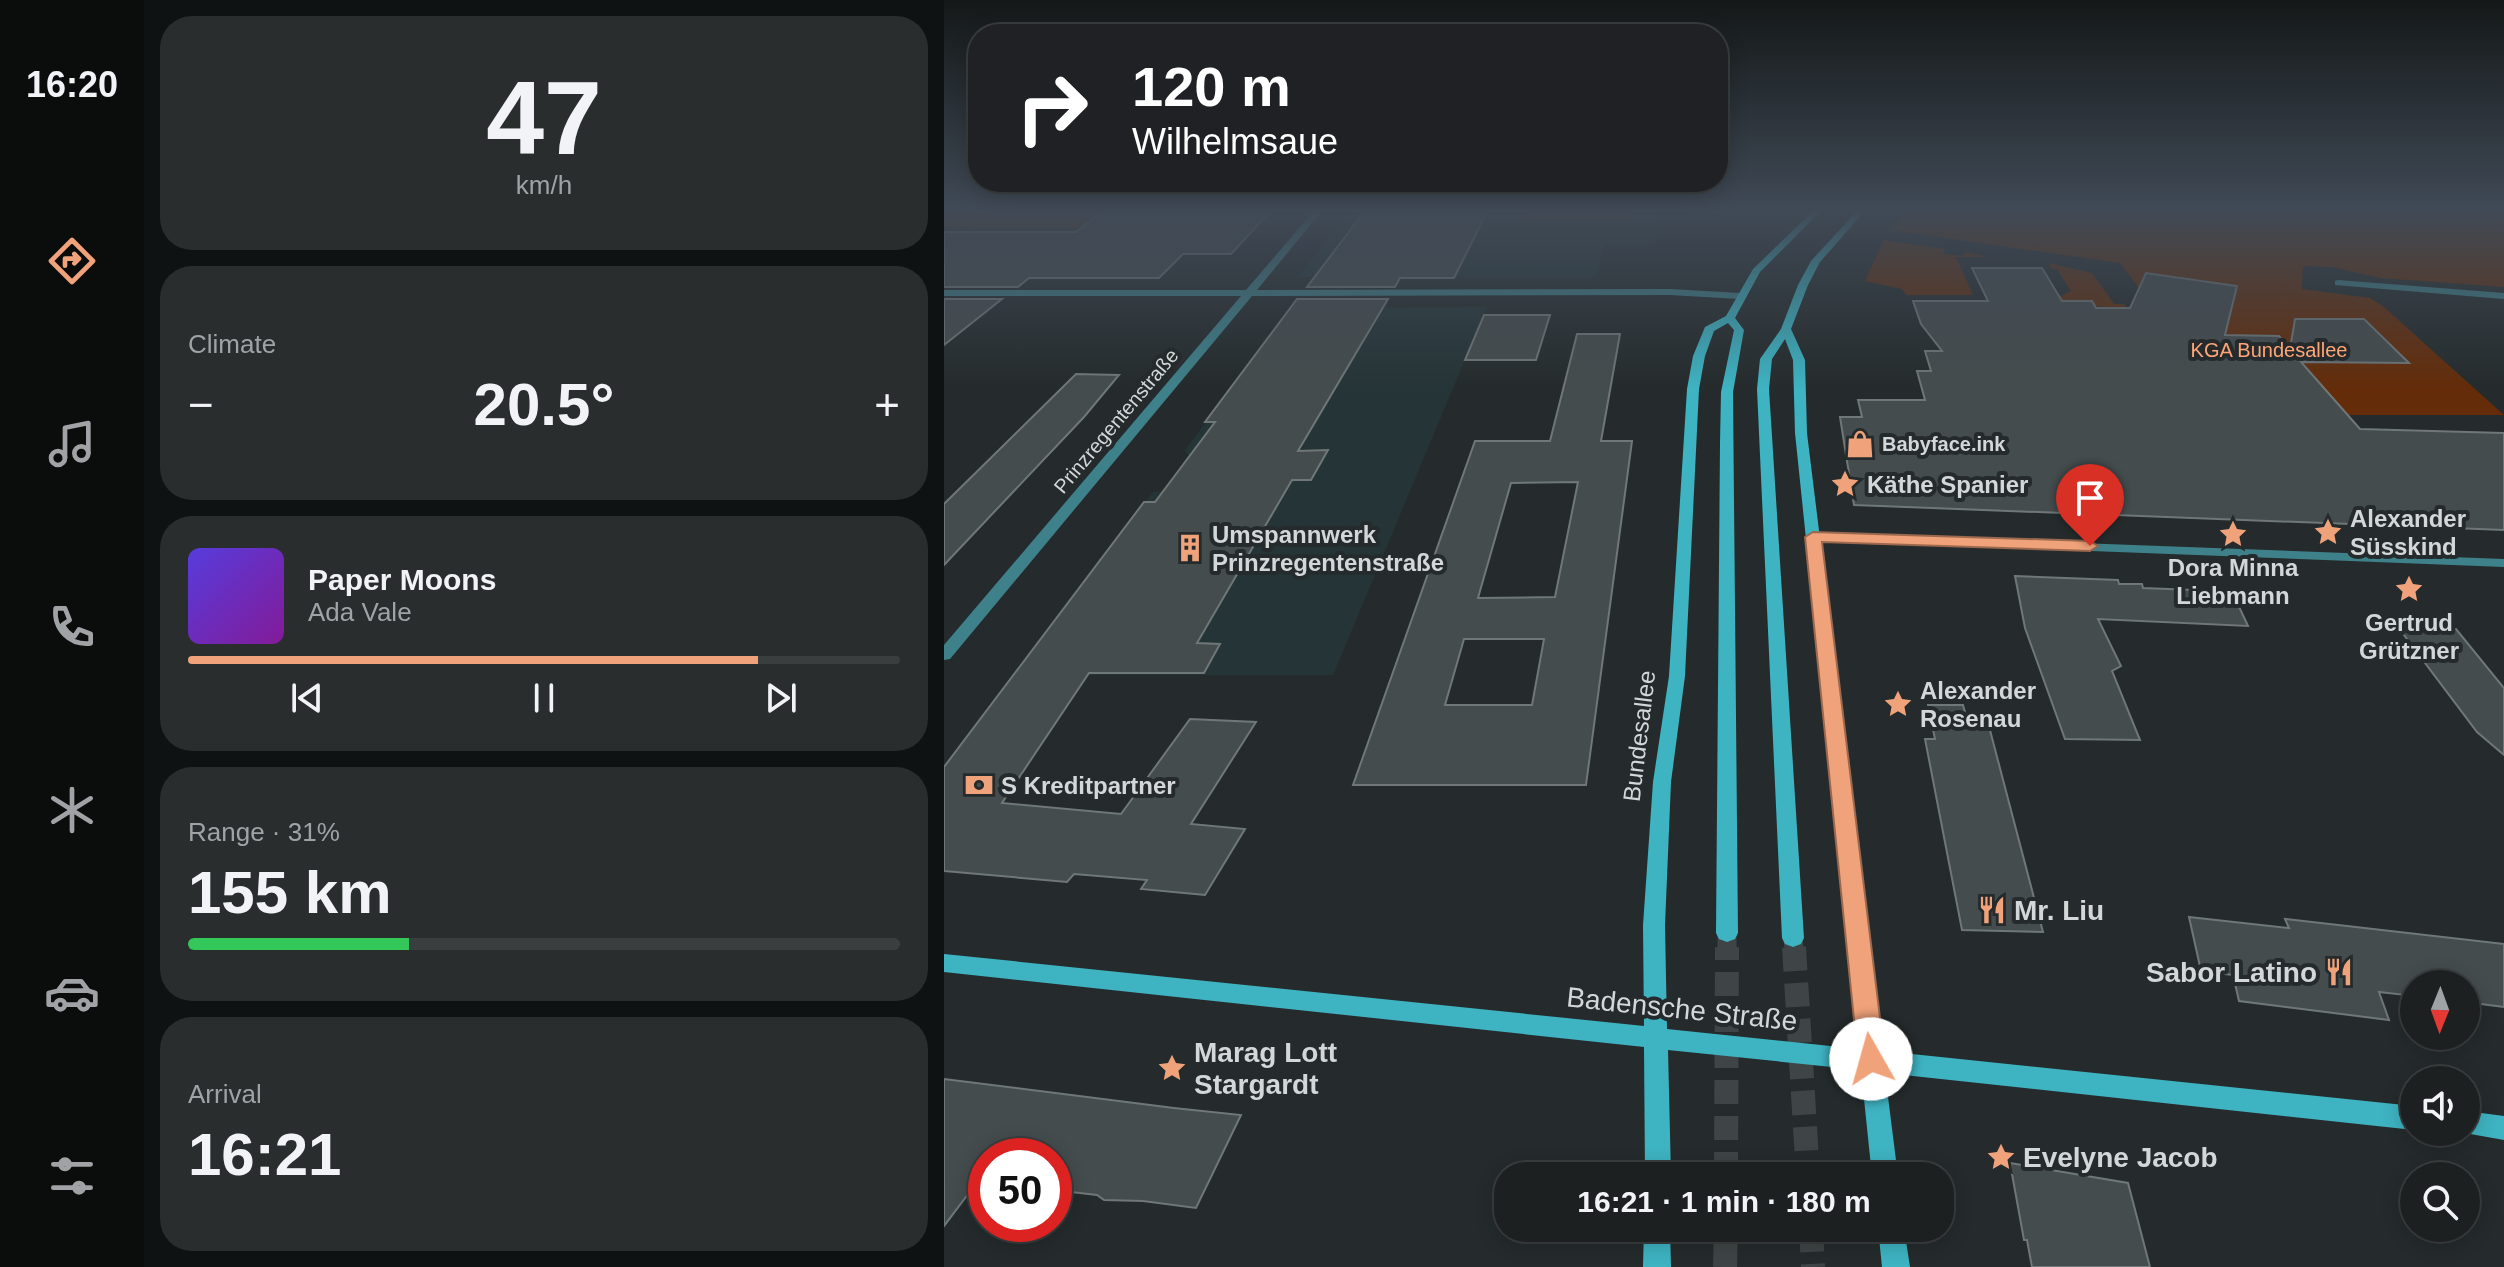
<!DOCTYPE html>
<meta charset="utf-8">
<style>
body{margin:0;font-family:Helvetica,sans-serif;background:#292d2e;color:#f1f3f6;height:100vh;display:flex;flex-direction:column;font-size:30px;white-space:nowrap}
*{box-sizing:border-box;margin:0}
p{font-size:26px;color:#a0a3a5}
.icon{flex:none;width:44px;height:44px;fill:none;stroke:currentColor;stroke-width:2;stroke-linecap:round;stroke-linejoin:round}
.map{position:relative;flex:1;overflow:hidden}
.panel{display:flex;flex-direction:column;gap:16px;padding:16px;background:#0f1212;width:800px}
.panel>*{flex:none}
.top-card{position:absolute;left:24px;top:24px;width:760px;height:168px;border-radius:32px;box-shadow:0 4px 20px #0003,0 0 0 2px #3a3e3f;background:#202124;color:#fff;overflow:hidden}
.needle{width:52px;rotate:181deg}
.fabs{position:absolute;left:1456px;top:970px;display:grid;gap:16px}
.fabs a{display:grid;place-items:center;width:80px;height:80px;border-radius:50%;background:#1c2021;box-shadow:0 4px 20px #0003,0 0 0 2px #3a3e3f;font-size:40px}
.speed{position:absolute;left:24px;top:1138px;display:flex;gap:16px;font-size:40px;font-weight:700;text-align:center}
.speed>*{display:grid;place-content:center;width:104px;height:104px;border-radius:50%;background:#1c2021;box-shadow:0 4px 20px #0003,0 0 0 2px #3a3e3f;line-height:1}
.speed .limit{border:12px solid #d22;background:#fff;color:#111}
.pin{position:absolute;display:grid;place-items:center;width:68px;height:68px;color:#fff;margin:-82px -34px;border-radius:50% 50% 50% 0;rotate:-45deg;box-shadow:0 0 8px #0007}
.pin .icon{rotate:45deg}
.me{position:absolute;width:88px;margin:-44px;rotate:353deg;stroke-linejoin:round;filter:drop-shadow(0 0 6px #0008)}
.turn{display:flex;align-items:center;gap:28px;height:168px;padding:0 32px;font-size:36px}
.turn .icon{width:104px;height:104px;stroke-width:2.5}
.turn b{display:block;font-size:56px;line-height:68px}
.big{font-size:60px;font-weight:700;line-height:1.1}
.panel .tile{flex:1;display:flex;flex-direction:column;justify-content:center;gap:12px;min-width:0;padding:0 28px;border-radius:32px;background:#292d2e}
.panel .dial{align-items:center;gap:0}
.dial b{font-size:104px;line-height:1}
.song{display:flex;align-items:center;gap:24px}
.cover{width:96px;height:96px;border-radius:12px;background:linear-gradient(135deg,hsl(250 70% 55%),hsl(290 70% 35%))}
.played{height:8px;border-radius:4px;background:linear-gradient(90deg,#f0a27a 80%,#3a3e3f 80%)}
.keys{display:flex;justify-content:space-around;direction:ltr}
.heat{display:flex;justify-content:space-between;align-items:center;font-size:44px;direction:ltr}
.charge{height:12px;border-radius:6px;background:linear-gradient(90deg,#34c759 31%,#3a3e3f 0)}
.trip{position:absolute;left:550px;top:1162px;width:460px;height:80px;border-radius:32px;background:#1c2021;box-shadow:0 4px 20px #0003,0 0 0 2px #3a3e3f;font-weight:700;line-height:80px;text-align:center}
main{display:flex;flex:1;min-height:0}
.dock{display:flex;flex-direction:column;width:144px;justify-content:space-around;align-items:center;background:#0b0d0d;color:#a0a3a5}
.dock .icon{width:56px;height:56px}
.dock .active{color:#f0a27a}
.dock b{font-size:36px;color:#f1f3f6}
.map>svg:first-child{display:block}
.built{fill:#253436}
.green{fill:#642c09}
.building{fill:#454c4d;stroke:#6f7778;stroke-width:2;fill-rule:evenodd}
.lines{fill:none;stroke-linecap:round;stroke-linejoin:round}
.secondary-tunnel-far1{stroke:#3f4546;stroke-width:19;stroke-dasharray:19 10;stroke-linecap:butt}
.secondary-tunnel{stroke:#3f4546;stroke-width:24;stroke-dasharray:24 12;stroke-linecap:butt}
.street{fill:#3f818a;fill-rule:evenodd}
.secondary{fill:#3eb3c2;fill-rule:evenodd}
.route{fill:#f0a27a;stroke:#9c694f;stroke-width:2}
.labels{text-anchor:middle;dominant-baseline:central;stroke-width:8;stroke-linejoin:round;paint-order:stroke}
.far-park-label{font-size:20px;fill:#ffa577;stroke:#252b2c}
.far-street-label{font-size:20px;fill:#d3d7d8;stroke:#252b2c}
.far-poi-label{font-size:20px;font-weight:bold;fill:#d3d7d8;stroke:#252b2c;text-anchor:start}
.poi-label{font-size:24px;font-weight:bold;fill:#d3d7d8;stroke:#252b2c;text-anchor:start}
.street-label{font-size:24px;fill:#d3d7d8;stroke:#252b2c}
.near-poi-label{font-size:28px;font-weight:bold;fill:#d3d7d8;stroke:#252b2c;text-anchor:start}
.near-street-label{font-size:28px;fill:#d3d7d8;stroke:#252b2c}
</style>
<main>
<nav class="dock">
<b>16:20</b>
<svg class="icon active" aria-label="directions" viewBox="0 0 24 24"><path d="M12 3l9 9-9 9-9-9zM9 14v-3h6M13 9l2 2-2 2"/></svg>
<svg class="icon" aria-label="music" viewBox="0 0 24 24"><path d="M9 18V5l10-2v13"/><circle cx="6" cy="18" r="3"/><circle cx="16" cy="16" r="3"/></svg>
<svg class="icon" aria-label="phone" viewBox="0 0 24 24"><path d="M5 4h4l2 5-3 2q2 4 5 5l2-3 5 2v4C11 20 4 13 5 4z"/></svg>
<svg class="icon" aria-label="climate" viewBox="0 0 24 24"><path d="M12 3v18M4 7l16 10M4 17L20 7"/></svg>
<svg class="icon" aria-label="car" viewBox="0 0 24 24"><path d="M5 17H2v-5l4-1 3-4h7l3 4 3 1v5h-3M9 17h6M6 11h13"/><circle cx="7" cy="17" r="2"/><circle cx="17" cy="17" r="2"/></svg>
<svg class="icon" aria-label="filters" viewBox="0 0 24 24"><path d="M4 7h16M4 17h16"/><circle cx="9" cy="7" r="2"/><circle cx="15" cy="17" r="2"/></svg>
</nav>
<section class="panel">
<div class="tile dial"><b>47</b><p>km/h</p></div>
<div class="tile"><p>Climate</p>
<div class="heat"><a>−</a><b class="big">20.5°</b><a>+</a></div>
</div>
<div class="tile">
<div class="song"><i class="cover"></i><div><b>Paper Moons</b><p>Ada Vale</p></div></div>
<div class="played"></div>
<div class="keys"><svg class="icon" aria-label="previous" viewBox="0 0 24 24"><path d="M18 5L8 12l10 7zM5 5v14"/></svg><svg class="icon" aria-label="pause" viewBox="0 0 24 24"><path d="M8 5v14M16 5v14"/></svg><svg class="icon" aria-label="next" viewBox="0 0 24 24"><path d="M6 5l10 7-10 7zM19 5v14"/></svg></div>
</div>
<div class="tile"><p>Range · 31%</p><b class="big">155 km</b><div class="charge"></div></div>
<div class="tile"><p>Arrival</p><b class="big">16:21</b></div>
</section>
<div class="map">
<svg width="1560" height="1267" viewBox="0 0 1560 1267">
<rect width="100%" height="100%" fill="#252b2c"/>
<g class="built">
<path d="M405,212h311l-5,32h-50l-9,34 -298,-1z"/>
<path d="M543,307l-154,368h-245l24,-34 -25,-50h-11l77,-99 11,-1 26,-34 -5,-7 108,-142z"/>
</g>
<g class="green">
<path d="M0,212h171l-22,16 -149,-1z"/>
<path d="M583,212h104l-2,7h-105z"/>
<path d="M961,212h599v75l-124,-9 -48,-11 -29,-1 -1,23 68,9 14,9 120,108h-268l-116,-152 -230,-33z"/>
<path d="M940,240l61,9 -2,5 20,2 3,-4 22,5h-32l17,38h-67l-4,-6 -37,-8z"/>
<path d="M1104,263l44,10 22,31h10l6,9h-22l-4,-6 -42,-6 -3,-4 12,-6 -14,-22h-6z"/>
</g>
<g class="building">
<path d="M212,212h114l-39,42h-48l-24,24h-130l-11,9h-74v-55h132l23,-18z"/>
<path d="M420,212h123l-33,66h-54l-5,9h-88z"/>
<path d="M1028,268h70l20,33h30l4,7h34l16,-35 91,13 -12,49 54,1 11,13 5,-30h69l45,44 -108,-1 59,67 144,4v97l-650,-25 -14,-88h22l-4,-17h67l-8,-29h14l-6,-20h17l-21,-27 -8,-23h75z"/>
<path d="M0,299h58l-58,46z"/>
<path d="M353,299h91l-90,152 30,-1 -17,30h-19l-95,163 23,1 -16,29h-115l-87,130 119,11 69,-95 66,3 -65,102 54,5 -40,66 -64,-6 6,-9 -73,-6 -7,8 -123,-11v-104l200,-265h11l60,-80h-10z"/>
<path d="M540,315h66l-14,45h-71z"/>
<path d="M633,334h43l-19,107h31l-46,344h-233l122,-344h75zM634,482l-23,115 -77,1 33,-115zM520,639h80l-12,66h-87z"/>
<path d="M132,374l43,1 -35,42 -140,148v-61z"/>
<path d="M1071,576l103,4 1,4h23l1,4 77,3 2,4 12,1 14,30 -150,-7 23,47 -9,5 28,69 -75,-1 -40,-111z"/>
<path d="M1482,620l11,9h19l48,59v67l-27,-23 -82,-109z"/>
<path d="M984,705h35l4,14 19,-4 57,217 -81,-2 -37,-191h10z"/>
<path d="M1245,917l100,11 -4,-9 219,25v63l-38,-5v-18h-52v12l-35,-4 10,28 -150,-19 -6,-26 -32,-4z"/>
<path d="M0,1079l230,29 67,7 -45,93 -53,-7 -39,-1 -7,-5 -43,-5v-34h-68v26l-8,-1 -34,45z"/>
<path d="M1066,1163l118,20 22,84h-118l-5,-27h-3z"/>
</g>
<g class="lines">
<g class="secondary-tunnel-far1">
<path d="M849,938l1,11"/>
<path d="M783,949v-16"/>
</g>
<g class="secondary-tunnel">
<path d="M850,947l14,229"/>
<path d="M782,1176l1,-229"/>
<path d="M867,1228l2,39"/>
<path d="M781,1267l1,-39"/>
</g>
<g class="street">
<path d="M369,212h8l-64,78 413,-1 70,4 5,3 -5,3 -70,-4 -418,1 -302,363 -6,1v-15l297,-349h-297v-6h302z"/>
<path d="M1394,280l166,13v6l-169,-14v-4z"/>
<path d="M869,533l691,26v8l-696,-27 -2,-3z"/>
</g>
<g class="secondary">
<path d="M868,212h8l-60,60 -25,46 9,12 -11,62 5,541 -3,6 -8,3 -8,-3 -3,-6 4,-490 1,-51 13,-62 -6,-7 -14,8 -9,25 -6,33 -14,287 -14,106 -6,143 2,104 192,20 -64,-616 -2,-73 -8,-21 -13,20 -3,30 35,549 -3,6 -8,3 -8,-3 -3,-6 -25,-549 3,-30 21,-30 17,-44 13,-24 45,-49h8l-44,50 -12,23 -17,44 14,31 2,73 76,618 531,55v24l-529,-57 13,103h-26l-11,-106 -193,-20 3,126h-26l-1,-129 -700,-75v-18l700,72 -1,-101 10,-143 16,-106 18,-287 6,-33 12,-29 21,-11 27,-47z"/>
<path d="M1522,1111l38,5v24l-45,-8h7z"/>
<path d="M700,1228h26l1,39h-28z"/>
<path d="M934,1228h26l6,39h-28z"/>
</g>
</g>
<linearGradient id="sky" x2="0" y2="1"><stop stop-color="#141818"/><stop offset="0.54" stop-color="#404a56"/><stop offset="1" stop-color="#404a56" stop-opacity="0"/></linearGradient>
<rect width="1560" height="389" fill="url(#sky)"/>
<path class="route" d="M869,532l277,9 8,5 -8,5 -268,-9 63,517 -4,8 -10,4 -9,-4 -4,-8 -53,-522z"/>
<defs>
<symbol id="shop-bare" viewBox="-9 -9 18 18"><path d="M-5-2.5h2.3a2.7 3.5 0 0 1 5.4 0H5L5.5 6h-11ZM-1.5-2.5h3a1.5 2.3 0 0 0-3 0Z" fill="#f0a27a" stroke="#252b2c" stroke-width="2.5" paint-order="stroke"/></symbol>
<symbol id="sight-bare" viewBox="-9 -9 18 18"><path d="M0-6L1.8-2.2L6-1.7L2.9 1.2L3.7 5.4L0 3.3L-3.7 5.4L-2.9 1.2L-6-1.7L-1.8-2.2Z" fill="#f0a27a" stroke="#252b2c" stroke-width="2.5" paint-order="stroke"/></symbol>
<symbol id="building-bare" viewBox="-9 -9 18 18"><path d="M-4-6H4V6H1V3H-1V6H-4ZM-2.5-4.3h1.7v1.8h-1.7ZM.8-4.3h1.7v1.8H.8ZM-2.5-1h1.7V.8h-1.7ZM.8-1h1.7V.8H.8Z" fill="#f0a27a" stroke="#252b2c" stroke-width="2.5" paint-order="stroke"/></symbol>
<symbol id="bank-bare" viewBox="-9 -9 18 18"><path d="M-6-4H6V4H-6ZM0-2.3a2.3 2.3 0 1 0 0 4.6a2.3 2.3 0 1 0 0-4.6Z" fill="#f0a27a" stroke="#252b2c" stroke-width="2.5" paint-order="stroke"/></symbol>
<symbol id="restaurant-bare" viewBox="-9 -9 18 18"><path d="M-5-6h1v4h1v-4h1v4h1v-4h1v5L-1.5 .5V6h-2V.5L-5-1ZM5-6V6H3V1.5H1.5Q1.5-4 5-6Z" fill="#f0a27a" stroke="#252b2c" stroke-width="2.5" paint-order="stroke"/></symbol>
</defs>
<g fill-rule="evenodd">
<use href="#shop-bare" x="896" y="424" width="40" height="40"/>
<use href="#sight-bare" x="881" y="464" width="40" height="40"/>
<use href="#sight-bare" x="1364" y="512" width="40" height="40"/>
<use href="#sight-bare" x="1269" y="514" width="40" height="40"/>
<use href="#building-bare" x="226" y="528" width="40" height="40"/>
<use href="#sight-bare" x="1445" y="569" width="40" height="40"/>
<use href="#sight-bare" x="934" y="684" width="40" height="40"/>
<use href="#bank-bare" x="15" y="765" width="40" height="40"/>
<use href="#restaurant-bare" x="1028" y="890" width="40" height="40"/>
<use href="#restaurant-bare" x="1375" y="952" width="40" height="40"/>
<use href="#sight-bare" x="208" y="1048" width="40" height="40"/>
<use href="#sight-bare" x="1037" y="1137" width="40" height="40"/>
</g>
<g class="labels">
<g class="far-park-label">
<text x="1325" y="350">KGA Bundesallee</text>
</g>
<g class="far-street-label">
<text transform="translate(172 421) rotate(-50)">Prinzregentenstraße</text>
</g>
<g class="far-poi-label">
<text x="938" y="444">Babyface.ink</text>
</g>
<g class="poi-label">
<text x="923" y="484">Käthe Spanier</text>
<text x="1406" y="518">Alexander<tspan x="1406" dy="28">Süsskind</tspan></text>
<text x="268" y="534">Umspannwerk<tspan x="268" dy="28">Prinzregentenstraße</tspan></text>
<text x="1289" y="567" text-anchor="middle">Dora Minna<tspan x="1289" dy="28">Liebmann</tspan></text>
<text x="1465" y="622" text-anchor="middle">Gertrud<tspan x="1465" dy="28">Grützner</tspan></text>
<text x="976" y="690">Alexander<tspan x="976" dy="28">Rosenau</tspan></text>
<text x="57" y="785">S Kreditpartner</text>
</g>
<g class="street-label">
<text transform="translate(695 736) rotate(-83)">Bundesallee</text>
</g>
<g class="near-poi-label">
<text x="1070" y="910">Mr. Liu</text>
<text x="1373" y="972" text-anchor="end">Sabor Latino</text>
<text x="250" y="1052">Marag Lott<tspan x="250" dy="32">Stargardt</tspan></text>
<text x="1079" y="1157">Evelyne Jacob</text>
</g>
<g class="near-street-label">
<text transform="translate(738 1009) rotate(6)">Badensche Straße</text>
</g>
</g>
</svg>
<div class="fabs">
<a><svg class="needle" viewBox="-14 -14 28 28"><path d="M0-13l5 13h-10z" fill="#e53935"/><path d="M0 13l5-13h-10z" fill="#a0a3a5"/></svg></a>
<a><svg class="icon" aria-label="sound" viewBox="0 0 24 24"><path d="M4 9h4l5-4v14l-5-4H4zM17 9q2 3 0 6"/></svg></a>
<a><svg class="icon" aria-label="search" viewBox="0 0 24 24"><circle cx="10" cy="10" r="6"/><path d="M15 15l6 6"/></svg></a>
</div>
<div class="speed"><div class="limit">50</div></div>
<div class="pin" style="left:1146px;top:546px;background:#d93025"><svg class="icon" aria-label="arrive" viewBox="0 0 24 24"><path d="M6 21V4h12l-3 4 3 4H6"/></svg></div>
<svg class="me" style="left:927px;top:1059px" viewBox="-20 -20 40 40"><circle r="19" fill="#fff"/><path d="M0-13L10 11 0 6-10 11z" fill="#f0a27a"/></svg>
<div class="trip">16:21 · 1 min · 180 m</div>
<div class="top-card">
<div class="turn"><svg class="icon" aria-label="right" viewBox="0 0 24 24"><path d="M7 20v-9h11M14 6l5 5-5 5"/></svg><div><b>120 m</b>Wilhelmsaue</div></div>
</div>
</div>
</main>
